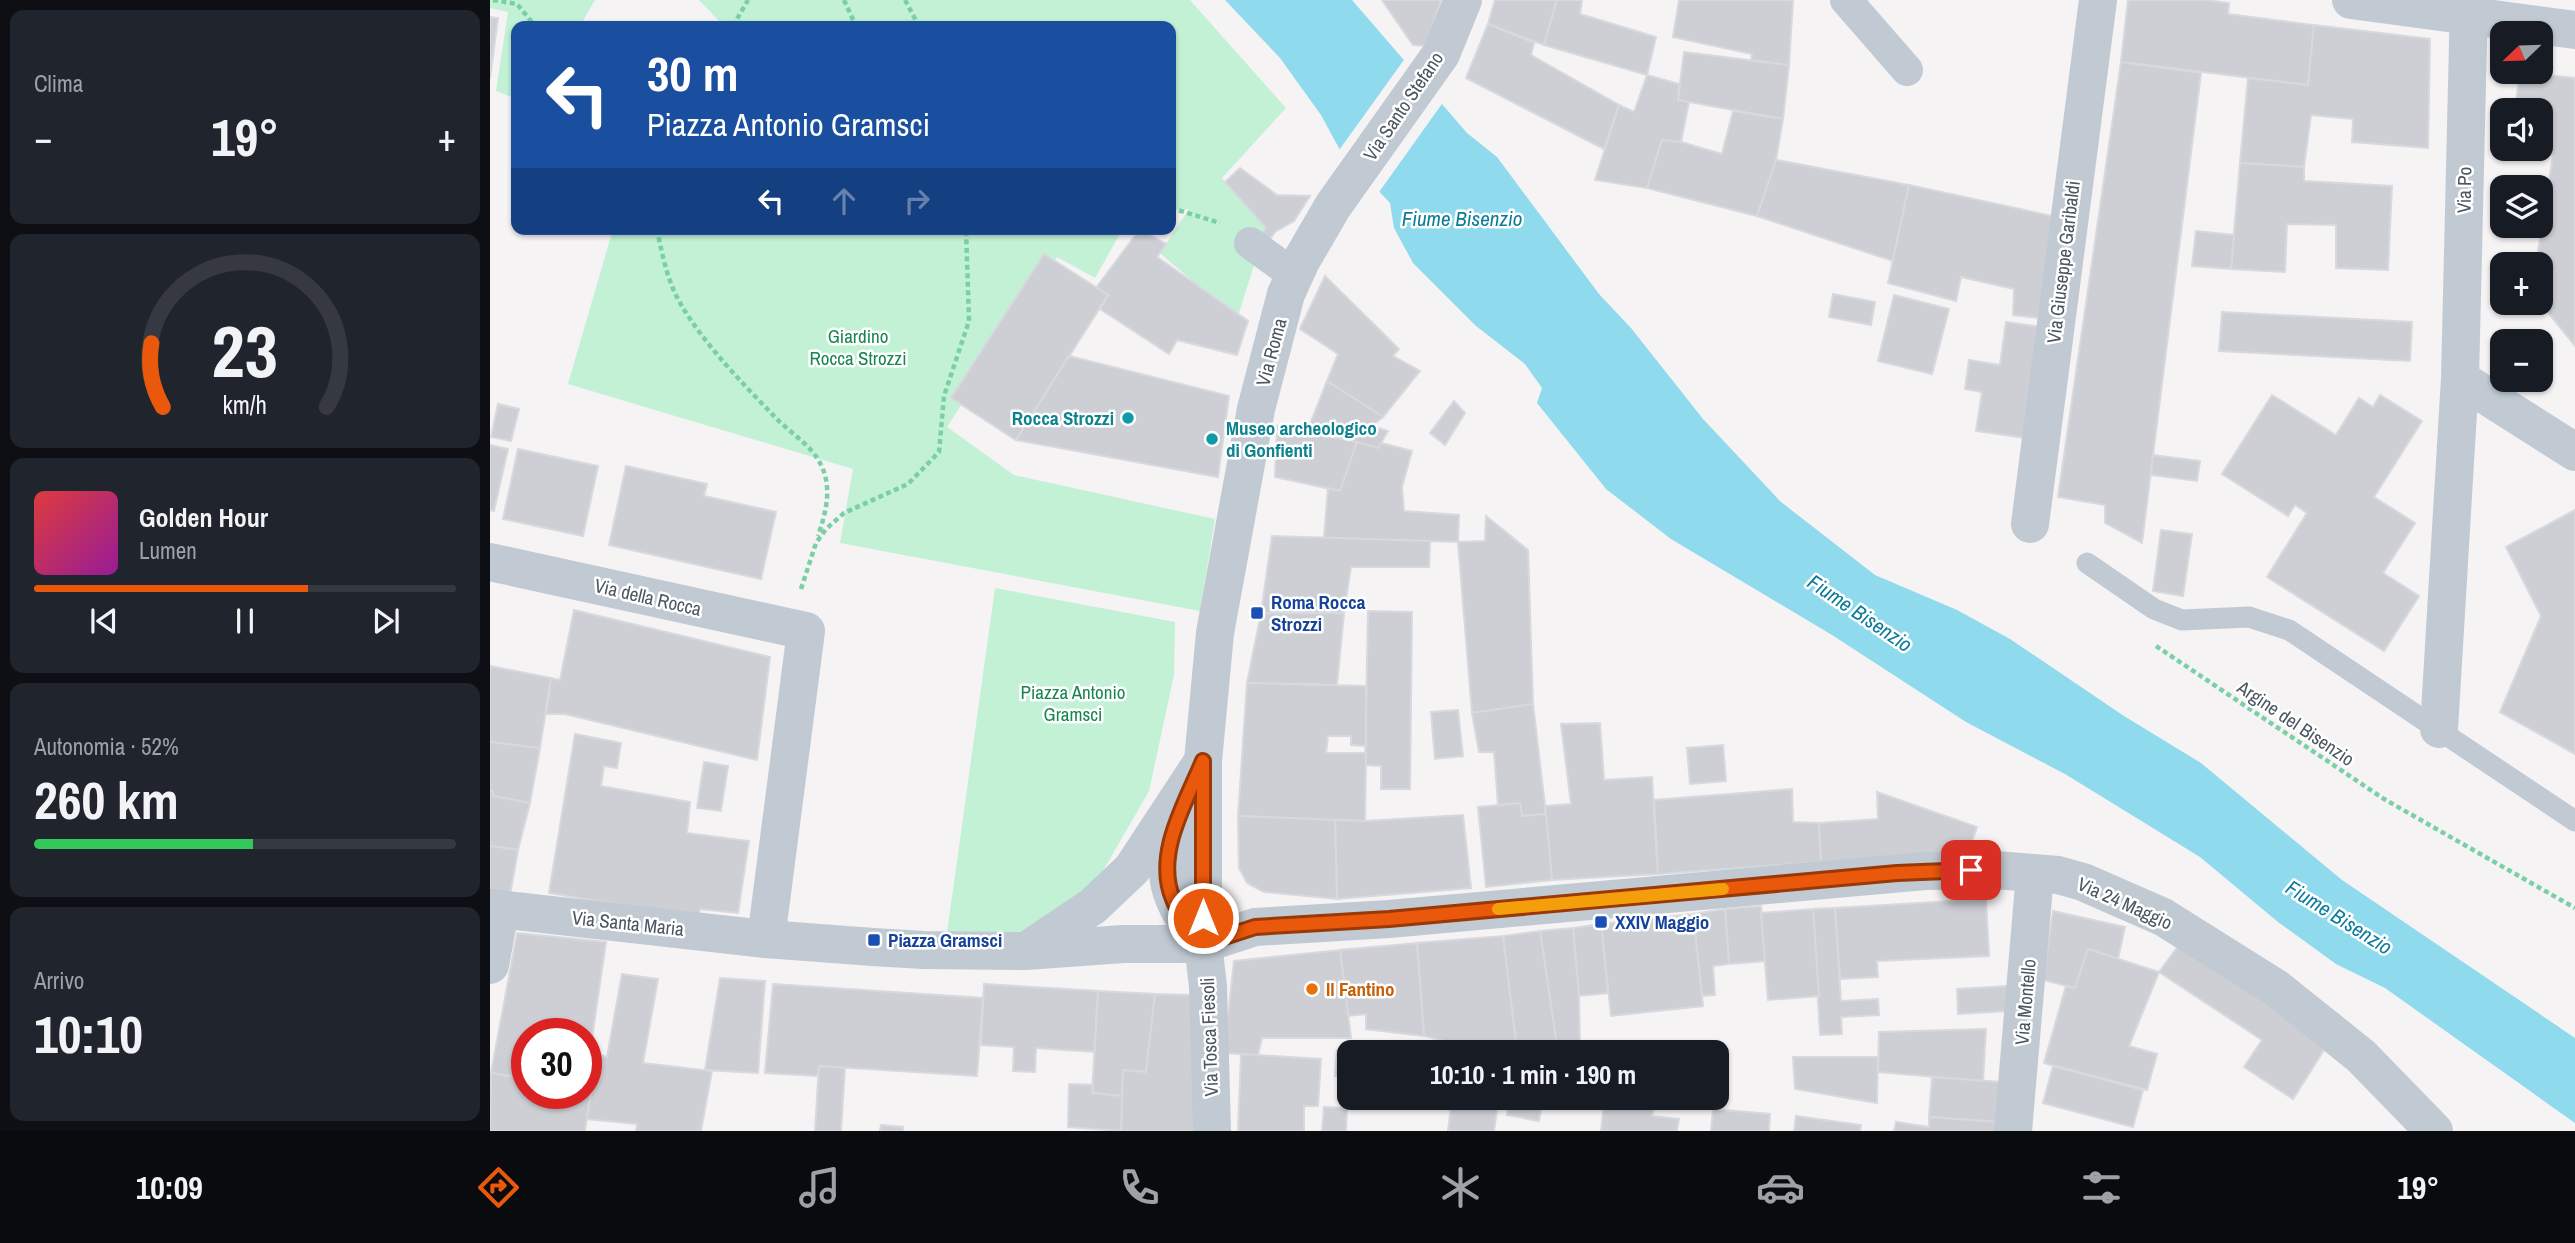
<!DOCTYPE html>
<html lang="it">
<meta charset="utf-8">
<style>
body{margin:0;font-family:"Archivo Narrow",sans-serif;background:#20242c;color:#f1f3f6;height:100vh;display:flex;flex-direction:column;font-size:26px;white-space:nowrap}
*{box-sizing:border-box;margin:0}
p{font-size:23px;color:#9ea1a6}
.icon{flex:none;width:38px;height:38px;fill:none;stroke:currentColor;stroke-width:2;stroke-linecap:round;stroke-linejoin:round}
.map{position:relative;flex:1;overflow:hidden}
.side{display:flex;flex-direction:column;gap:10px;padding:10px;background:#0d0f14;width:490px}
.side>*{flex:none}
.hud{position:absolute;left:21px;top:21px;width:665px;height:214px;border-radius:14px;box-shadow:0 2px 5px #0004;background:#1a4fa0;color:#fff;overflow:hidden}
.needle{width:46px;rotate:247deg}
.controls{position:absolute;left:2000px;top:21px;display:grid;gap:14px}
.controls a{display:grid;place-items:center;width:63px;height:63px;border-radius:14px;background:#171b24;box-shadow:0 2px 5px #0004;font-size:35px}
.speed{position:absolute;left:21px;top:1018px;display:flex;gap:14px;font-size:35px;font-weight:700;text-align:center}
.speed>*{display:grid;place-content:center;width:91px;height:91px;border-radius:50%;background:#171b24;box-shadow:0 2px 5px #0004;line-height:1}
.speed .limit{border:10px solid #d22;background:#fff;color:#111}
.pin{position:absolute;display:grid;place-items:center;width:60px;height:60px;color:#fff;margin:-30px;border-radius:14px;box-shadow:0 4px 10px #0006}
.me{position:absolute;width:77px;margin:-38px;rotate:0deg;stroke-linejoin:round;filter:drop-shadow(0 0 5px #0008)}
.turn{display:flex;align-items:center;gap:24px;height:147px;padding:0 21px;font-size:32px}
.turn .icon{width:91px;height:91px;stroke-width:2.5}
.turn b{display:block;font-size:49px;line-height:60px}
.lanes{display:flex;align-items:center;height:66px;padding:0 21px;background:#0003;justify-content:center;gap:35px;direction:ltr}
.lanes .off{opacity:.35}
.big{font-size:52px;font-weight:800;line-height:1.1}
.side .tile{flex:1;display:flex;flex-direction:column;justify-content:center;gap:10px;min-width:0;padding:0 24px;border-radius:14px;background:#20242c}
.side .dial{align-items:center;gap:0}
.dial svg{height:182px;overflow:visible;fill:none;stroke:#363941;stroke-width:7;stroke-linecap:round;text-anchor:middle}
.dial text{fill:#f1f3f6;stroke:none}
.song{display:flex;align-items:center;gap:21px}
.cover{width:84px;height:84px;border-radius:10px;background:linear-gradient(135deg,hsl(0 70% 55%),hsl(300 70% 35%))}
.played{height:7px;border-radius:4px;background:linear-gradient(90deg,#ea580c 65%,#363941 65%)}
.keys{display:flex;justify-content:space-around;direction:ltr}
.heat{display:flex;justify-content:space-between;align-items:center;font-size:38px;direction:ltr}
.charge{height:10px;border-radius:5px;background:linear-gradient(90deg,#34c759 52%,#363941 0)}
.trip{position:absolute;left:847px;top:1040px;width:392px;height:70px;border-radius:14px;background:#171b24;box-shadow:0 2px 5px #0004;font-weight:800;line-height:70px;text-align:center}
.dock{display:flex;height:112px;justify-content:space-around;align-items:center;background:#090b0e;color:#9ea1a6}
.dock .icon{width:49px;height:49px}
.dock .selected{color:#ea580c}
.dock b{font-size:32px;color:#f1f3f6}
main{display:flex;flex:1;min-height:0}
.map>svg:first-child{display:block}
.green{fill:#c3f1d5}
.water{fill:#90daee}
.pier{fill:#f5f3f3}
.building{fill:#cdcfd5;stroke:#d7d9de;stroke-width:2}
.lines{fill:none;stroke-linecap:round;stroke-linejoin:round}
.path{stroke:#7ad0a6;stroke-width:4.5;stroke-dasharray:5 3.5;stroke-linecap:butt}
.service{stroke:#c1cad2;stroke-width:21}
.pedestrian{stroke:#c1cad2;stroke-width:32}
.minor{stroke:#c1cad2;stroke-width:38}
.route-casing{stroke:#983908;stroke-width:18}
.route{stroke:#ea580c;stroke-width:12}
.slow{stroke:#f59e0b;stroke-width:12}
.culture-dot{fill:#0f9aa8;stroke:#fff;stroke-width:2.5}
.transit-dot{fill:#1a4fb4;stroke:#fff;stroke-width:2.5}
.food-dot{fill:#e8710a;stroke:#fff;stroke-width:2.5}
.labels{text-anchor:middle;dominant-baseline:central;stroke-width:5;stroke-linejoin:round;paint-order:stroke}
.street-label{font-size:19px;fill:#4a5661;stroke:#fff}
.park-label{font-size:19px;fill:#17864f;stroke:#fff}
.culture-label{font-size:19px;font-weight:bold;fill:#0d838f;stroke:#fff;text-anchor:end}
.transit-label{font-size:19px;font-weight:bold;fill:#164399;stroke:#fff;text-anchor:start}
.food-label{font-size:19px;font-weight:bold;fill:#c56008;stroke:#fff;text-anchor:start}
.water-label{font-size:21px;font-style:italic;fill:#0c7c9b;stroke:#fff}
</style>
<main>
<section class="side">
<div class="tile"><p>Clima</p>
<div class="heat"><a>−</a><b class="big">19°</b><a>+</a></div>
</div>
<div class="tile dial"><svg viewBox="0 0 100 80">
<path d="M14 69A42 42 0 1 1 86 69"/>
<path d="M14 69A42 42 0 0 1 9 41" stroke="#ea580c"/>
<text x="50" y="56" font-size="32" font-weight="700">23</text>
<text x="50" y="72" font-size="11">km/h</text>
</svg></div>
<div class="tile">
<div class="song"><i class="cover"></i><div><b>Golden Hour</b><p>Lumen</p></div></div>
<div class="played"></div>
<div class="keys"><svg class="icon" aria-label="previous" viewBox="0 0 24 24"><path d="M18 5L8 12l10 7zM5 5v14"/></svg><svg class="icon" aria-label="pause" viewBox="0 0 24 24"><path d="M8 5v14M16 5v14"/></svg><svg class="icon" aria-label="next" viewBox="0 0 24 24"><path d="M6 5l10 7-10 7zM19 5v14"/></svg></div>
</div>
<div class="tile"><p>Autonomia · 52%</p><b class="big">260 km</b><div class="charge"></div></div>
<div class="tile"><p>Arrivo</p><b class="big">10:10</b></div>
</section>
<div class="map">
<svg width="2085" height="1131" viewBox="0 0 2085 1131">
<rect width="100%" height="100%" fill="#f5f3f3"/>
<g class="green">
<path d="M0,0h105l-15,26h-64v73l-20,-8 12,-79 -18,-4z"/>
<path d="M209,0h491l96,108 -64,70 44,50 -5,7 1,5 -23,73 -12,-2 -67,-58 29,-44 -18,2v-185h-455l3,-5z"/>
<path d="M123,229h513l-5,3 -26,46 -38,-21 -110,170 67,48 201,44 -15,92 -360,-68 13,-74 -285,-85z"/>
<path d="M505,588l180,34 -1,53 -25,116 -57,99 -65,44 -80,-1z"/>
</g>
<path class="water" d="M735,0h127l115,133 30,24 102,137 32,34 72,91 78,83 94,73 82,35 53,29 114,77 77,47 141,117 233,158v85l-190,-135 -49,-24 -58,-42 -78,-65 -135,-83 -99,-52 -134,-87 -161,-96 -65,-50 -69,-86 5,-15 -17,-24 -49,-38 -63,-63 -19,-35 -4,-25 -50,-53 -19,-35 -41,-57z"/>
<path class="pier" d="M916,57l38,44 -67,94 -40,-42z"/>
<g class="building">
<path d="M892,0h59l-15,46 -13,-1z"/>
<path d="M1005,0h62l-13,45 -56,-21z"/>
<path d="M1067,0h25l-2,14 76,23 -9,38 -103,-30z"/>
<path d="M1189,0h114l-4,65 -38,-5 1,-6 -79,-17z"/>
<path d="M1638,0h79l22,3 -1,11 86,11 -6,60 -187,-23z"/>
<path d="M0,17l8,1 -8,60z"/>
<path d="M998,24l46,19 -3,12 88,50 -15,44 -138,-71z"/>
<path d="M1824,25l116,14 -2,109 -76,-6 1,-23 -42,-4 -7,52 -64,-4 8,-85 60,7z"/>
<path d="M1194,52l105,13 -6,54 -105,-19z"/>
<path d="M1631,62l80,11 -59,470 -37,-20v-18l-47,-8z"/>
<path d="M2030,72l55,6v268l-29,-36 -18,-2 1,-5h12v-39h-5l17,-109 -43,-4v-2h31v-39h-26z"/>
<path d="M1157,75l32,9 -1,16 11,2 -8,40 -19,-2 -15,48 -52,-8 24,-75 15,7z"/>
<path d="M1243,111l50,8 -7,41 -19,56 -110,-28 15,-48 19,2 41,12z"/>
<path d="M1286,160l133,25 -16,76 -136,-45z"/>
<path d="M1750,163l64,4v14l88,5 -4,84 -52,-2v-43l-49,-1 -2,48 -54,-3z"/>
<path d="M750,168l37,27 33,1 -16,25 -19,11 -11,16 -7,-4 9,-16 -41,-46z"/>
<path d="M1419,185l143,31 -13,102 -26,-3 1,-26 -53,-12 -5,24 -68,-18z"/>
<path d="M650,229l26,15 -9,13 91,64 -11,34 -60,-15 -8,14 -69,-45 8,-14 -12,-7z"/>
<path d="M1706,231l38,4 -3,34 -39,-3z"/>
<path d="M554,254l64,41 -92,145 -65,-42z"/>
<path d="M835,276l74,73 -6,7 27,15 -37,46 -56,-36 11,-27 -38,-25z"/>
<path d="M1343,294l42,8 -4,23 -42,-8z"/>
<path d="M1404,295l55,14 -17,65 -54,-13z"/>
<path d="M1732,312l190,10 -2,39 -191,-10z"/>
<path d="M1516,322l36,5 -16,111 -50,-7 6,-39 -17,-3 4,-29 31,5z"/>
<path d="M579,356l160,40 -11,81 -202,-37z"/>
<path d="M837,381l56,36 -12,9 17,5 -10,17 -71,-16z"/>
<path d="M1782,395l64,40 23,-37 14,9 7,-12 42,26 -48,76 41,26 -32,50 36,23 -35,55 -117,-74 40,-64 -12,-8 -7,11 -66,-42z"/>
<path d="M964,401l11,12 -20,32 -15,-12z"/>
<path d="M8,404l21,5 -8,32 -20,-4z"/>
<path d="M787,426l80,16 -17,49 -65,-14z"/>
<path d="M867,442l21,6 3,-5 31,8 -10,36 2,24 55,4 -1,27 -134,-4 4,-50 12,3z"/>
<path d="M0,445l18,4 -14,62 -4,-1z"/>
<path d="M28,449l80,17 -15,70 -80,-17z"/>
<path d="M1663,455l47,6 -3,20 -46,-6z"/>
<path d="M136,466l81,18 -3,12 72,16 -15,67 -152,-34z"/>
<path d="M2085,510v244l-75,-42 41,-96 -35,-69z"/>
<path d="M996,516l42,34 5,154 -61,9 -14,-171 27,-1z"/>
<path d="M1671,530l31,4 -9,62 -30,-5z"/>
<path d="M782,536l158,5 -1,26h-78l-7,46h-83z"/>
<path d="M84,610l196,47 -13,103 -192,-46h-19l5,-36 9,2z"/>
<path d="M878,611l44,1 -2,177h-29v-23l-16,-1z"/>
<path d="M771,613h83l-7,72 -90,-2z"/>
<path d="M0,666l61,12 -11,70 -50,-6z"/>
<path d="M757,683l119,3v60l-15,-1v-9h-23l-2,17h40l-1,68 -127,-5z"/>
<path d="M1043,704l13,110 -24,2 -2,-13 -22,2 -4,-53h-15l-7,-39z"/>
<path d="M968,710l5,46 -28,3 -4,-47z"/>
<path d="M1110,723l4,57 48,-3 6,97 -106,6 -7,-74 26,-2 -10,-80z"/>
<path d="M85,734l46,9 -4,25 -13,-2 -3,20 89,16 -3,31 62,8 -11,72 -38,-4 -2,9 -149,-25z"/>
<path d="M0,742l50,6 -10,55 -37,-7v-5h-3z"/>
<path d="M1233,745l3,36 -36,3 -3,-36z"/>
<path d="M214,762l24,4 -7,45 -24,-3z"/>
<path d="M1302,789l1,33 26,1 2,39 -163,12 -4,-74z"/>
<path d="M0,791h3v5l37,7 -12,47 -28,-4z"/>
<path d="M1387,792l100,35 -9,25 -147,10 -2,-39 59,-4z"/>
<path d="M1030,803l2,13 24,-2 6,66 -66,7 -8,-80z"/>
<path d="M973,815l8,73 -134,11 -2,-79 30,1z"/>
<path d="M748,816l97,4 2,79 -73,-7 -17,-9 -8,-15z"/>
<path d="M0,846l28,4 -8,45 -20,-3z"/>
<path d="M1496,899l3,57 -112,5 1,16 -38,2 -5,-71z"/>
<path d="M1271,906l5,55 -37,3 -4,-55z"/>
<path d="M1345,908l6,93 37,-2 1,16 -38,2 1,17 -22,1 -7,-126z"/>
<path d="M1235,909l4,55 -16,2 2,29 -13,1 -9,-82z"/>
<path d="M1323,909l6,87 -51,4 -7,-87z"/>
<path d="M1563,911l72,16 -7,32 -30,-10 -13,39 -32,-8z"/>
<path d="M1203,914l10,92 -92,10 -10,-92z"/>
<path d="M1111,924l7,69 -29,3 -6,-68z"/>
<path d="M1083,928l6,68 1,56h-22l-18,-121z"/>
<path d="M1050,931l18,121 -42,-8 -13,-108z"/>
<path d="M27,933l89,9 -16,110 7,2 -6,36 -5,-1v-55h-59v45l-36,-6z"/>
<path d="M1013,936l14,115 -58,-7 -35,-8 -7,-93z"/>
<path d="M927,943l7,93 -58,-7v-15l-18,2 -8,-66z"/>
<path d="M1689,945l150,97 -36,57 -49,-32 18,-27 -103,-68z"/>
<path d="M1598,949l71,23 -30,74 28,8 -10,36 -103,-27 22,-77 9,2z"/>
<path d="M850,950l11,88h-89l-4,17 -34,-2 10,-92z"/>
<path d="M132,974l36,5 -15,84 69,8 -11,60h-65l1,-7 -50,-5 10,-65 10,3z"/>
<path d="M230,978l45,3 -7,92 -53,-3z"/>
<path d="M283,984l210,14 -6,78 -158,-10 -1,10 -53,-3z"/>
<path d="M494,984l114,7 -3,61 -59,-4 -1,24 -22,-1 1,-24 -33,-2z"/>
<path d="M1518,986l1,25 -51,3 -1,-25z"/>
<path d="M608,991l57,3 -9,78 -23,-2 -1,26 -30,-3z"/>
<path d="M665,994l38,1 4,136h-76l2,-61 23,2z"/>
<path d="M1496,1029l-3,52 -105,-9 1,-40z"/>
<path d="M969,1044l46,5 -1,3h-46z"/>
<path d="M847,1051l14,1h-2v26l-14,-2z"/>
<path d="M751,1054l80,5 -3,47h-14v25h-66z"/>
<path d="M1303,1057h85l-1,46 -82,-14z"/>
<path d="M329,1066l26,2 -4,63h-26z"/>
<path d="M1563,1066l90,24 -10,37 -90,-24z"/>
<path d="M1,1073l36,6v15h59v-5l5,1 -6,41h-95z"/>
<path d="M1442,1077l69,5 -4,40 -68,-5z"/>
<path d="M579,1084l24,1 -1,8 30,3 -1,35 -53,-4z"/>
<path d="M962,1097h47l-5,34h-46z"/>
<path d="M1020,1097h45l-2,9 -11,-2 -3,17 -32,-6z"/>
<path d="M1114,1102l50,5 -2,9 27,3 -2,12h-76z"/>
<path d="M834,1107l23,1 -1,23h-24z"/>
<path d="M1223,1109l57,5 -1,17h-58z"/>
<path d="M1306,1116l65,9 -1,6h-66z"/>
<path d="M1439,1117l68,5v9h-103l2,-9 33,5z"/>
<path d="M391,1125l22,2v4h-23z"/>
</g>
<g class="lines">
<g class="path">
<path d="M3,0l24,4 18,22"/>
<path d="M354,0l12,26"/>
<path d="M415,0l14,26"/>
<path d="M243,26l15,-26"/>
<path d="M681,208l49,15"/>
<path d="M167,229c5,25 10,50 22,72 23,41 63,82 96,116 14,15 36,28 45,46 13,24 6,49 -2,73"/>
<path d="M311,589l15,-46 10,-14 18,-16 64,-29 31,-32 5,-56 25,-75 -3,-92"/>
<path d="M1666,646l228,153 191,109"/>
</g>
<path class="service" d="M1597,563l67,46 28,11 67,-3 40,13 286,191"/>
<g class="pedestrian">
<path d="M1356,0l61,70"/>
<path d="M760,243l44,32"/>
</g>
<g class="minor">
<path d="M1861,0l224,30"/>
<path d="M1970,379l115,73"/>
<path d="M1540,524l68,-524"/>
<path d="M0,562l316,69 -40,308"/>
<path d="M1949,729l21,-350 9,-379"/>
<path d="M689,818c-21,56 -12,80 24,126"/>
<path d="M0,908l276,31 107,8 50,3 103,1 97,-7h80l52,-17 134,-8 536,-48 71,-1 62,5 25,7 80,35 113,71 85,68 73,75"/>
<path d="M542,947l61,-41 39,-37 71,-108"/>
<path d="M0,965l10,-55"/>
<path d="M722,1131l-4,-145 -5,-42v-183l12,-128 41,-224 30,-115 15,-33 32,-55 108,-152 22,-54"/>
<path d="M1523,1131l22,-257"/>
</g>
</g>
<g class="lines">
<defs>
<path id="route" d="M713,918v-157c-17,41 -49,93 -30,138 6,16 20,32 30,45l52,-17 134,-8 508,-46 74,-3"/>
</defs>
<use href="#route" class="route-casing"/>
<use href="#route" class="route"/>
<path class="slow" d="M1008,909l225,-20"/>
</g>
<g class="culture-dot">
<circle cx="638" cy="418" r="7"/>
<circle cx="722" cy="439" r="7"/>
</g>
<g class="transit-dot">
<rect x="760" y="606" width="14" height="14" rx="3.5"/>
<rect x="1104" y="915" width="14" height="14" rx="3.5"/>
<rect x="377" y="933" width="14" height="14" rx="3.5"/>
</g>
<circle class="food-dot" cx="822" cy="989" r="7"/>
<g class="labels">
<g class="street-label">
<text transform="translate(913 106) rotate(-56)">Via Santo Stefano</text>
<text transform="translate(1974 190) rotate(-89)">Via Po</text>
<text transform="translate(1573 262) rotate(-83)">Via Giuseppe Garibaldi</text>
<text transform="translate(781 352) rotate(-75)">Via Roma</text>
<text transform="translate(158 597) rotate(13)">Via della Rocca</text>
<text transform="translate(1806 723) rotate(34)">Argine del Bisenzio</text>
<text transform="translate(1635 903) rotate(24)">Via 24 Maggio</text>
<text transform="translate(138 923) rotate(6)">Via Santa Maria</text>
<text transform="translate(1535 1002) rotate(-85)">Via Montello</text>
<text transform="translate(719 1037) rotate(-92)">Via Tosca Fiesoli</text>
</g>
<g class="park-label">
<text x="368" y="336">Giardino<tspan x="368" dy="22">Rocca Strozzi</tspan></text>
<text x="583" y="692">Piazza Antonio<tspan x="583" dy="22">Gramsci</tspan></text>
</g>
<g class="culture-label">
<text x="624" y="418">Rocca Strozzi</text>
<text x="736" y="428" text-anchor="start">Museo archeologico<tspan x="736" dy="22">di Gonfienti</tspan></text>
</g>
<g class="transit-label">
<text x="781" y="602">Roma Rocca<tspan x="781" dy="22">Strozzi</tspan></text>
<text x="1125" y="922">XXIV Maggio</text>
<text x="398" y="940">Piazza Gramsci</text>
</g>
<g class="food-label">
<text x="836" y="989">Il Fantino</text>
</g>
<g class="water-label">
<text x="972" y="218">Fiume Bisenzio</text>
<text transform="translate(1370 613) rotate(34)">Fiume Bisenzio</text>
<text transform="translate(1849 917) rotate(32)">Fiume Bisenzio</text>
</g>
</g>
</svg>
<div class="controls">
<a><svg class="needle" viewBox="-14 -14 28 28"><path d="M0-13l5 13h-10z" fill="#e53935"/><path d="M0 13l5-13h-10z" fill="#9ea1a6"/></svg></a>
<a><svg class="icon" aria-label="sound" viewBox="0 0 24 24"><path d="M4 9h4l5-4v14l-5-4H4zM17 9q2 3 0 6"/></svg></a>
<a><svg class="icon" aria-label="layers" viewBox="0 0 24 24"><path d="M12 4l9 5-9 5-9-5zM3 14l9 5 9-5"/></svg></a>
<a>+</a>
<a>−</a>
</div>
<div class="speed"><div class="limit">30</div></div>
<div class="pin" style="left:1481px;top:870px;background:#d93025"><svg class="icon" aria-label="arrive" viewBox="0 0 24 24"><path d="M6 21V4h12l-3 4 3 4H6"/></svg></div>
<svg class="me" style="left:713px;top:918px" viewBox="-20 -20 40 40"><circle r="17" fill="#ea580c" stroke="#fff" stroke-width="3"/><path d="M0-11L8 9 0 5-8 9z" fill="#fff"/></svg>
<div class="trip">10:10 · 1 min · 190 m</div>
<div class="hud">
<div class="turn"><svg class="icon" aria-label="left" viewBox="0 0 24 24"><path d="M17 20v-9H6M10 6l-5 5 5 5"/></svg><div><b>30 m</b>Piazza Antonio Gramsci</div></div>
<div class="lanes"><svg class="icon" aria-label="left" viewBox="0 0 24 24"><path d="M17 20v-9H6M10 6l-5 5 5 5"/></svg><svg class="icon off" aria-label="ahead" viewBox="0 0 24 24"><path d="M12 20V5M6 11l6-6 6 6"/></svg><svg class="icon off" aria-label="right" viewBox="0 0 24 24"><path d="M7 20v-9h11M14 6l5 5-5 5"/></svg></div>
</div>
</div>
</main>
<nav class="dock">
<b>10:09</b>
<svg class="icon selected" aria-label="directions" viewBox="0 0 24 24"><path d="M12 3l9 9-9 9-9-9zM9 14v-3h6M13 9l2 2-2 2"/></svg>
<svg class="icon" aria-label="music" viewBox="0 0 24 24"><path d="M9 18V5l10-2v13"/><circle cx="6" cy="18" r="3"/><circle cx="16" cy="16" r="3"/></svg>
<svg class="icon" aria-label="phone" viewBox="0 0 24 24"><path d="M5 4h4l2 5-3 2q2 4 5 5l2-3 5 2v4C11 20 4 13 5 4z"/></svg>
<svg class="icon" aria-label="climate" viewBox="0 0 24 24"><path d="M12 3v18M4 7l16 10M4 17L20 7"/></svg>
<svg class="icon" aria-label="car" viewBox="0 0 24 24"><path d="M5 17H2v-5l4-1 3-4h7l3 4 3 1v5h-3M9 17h6M6 11h13"/><circle cx="7" cy="17" r="2"/><circle cx="17" cy="17" r="2"/></svg>
<svg class="icon" aria-label="filters" viewBox="0 0 24 24"><path d="M4 7h16M4 17h16"/><circle cx="9" cy="7" r="2"/><circle cx="15" cy="17" r="2"/></svg>
<b>19°</b>
</nav>
